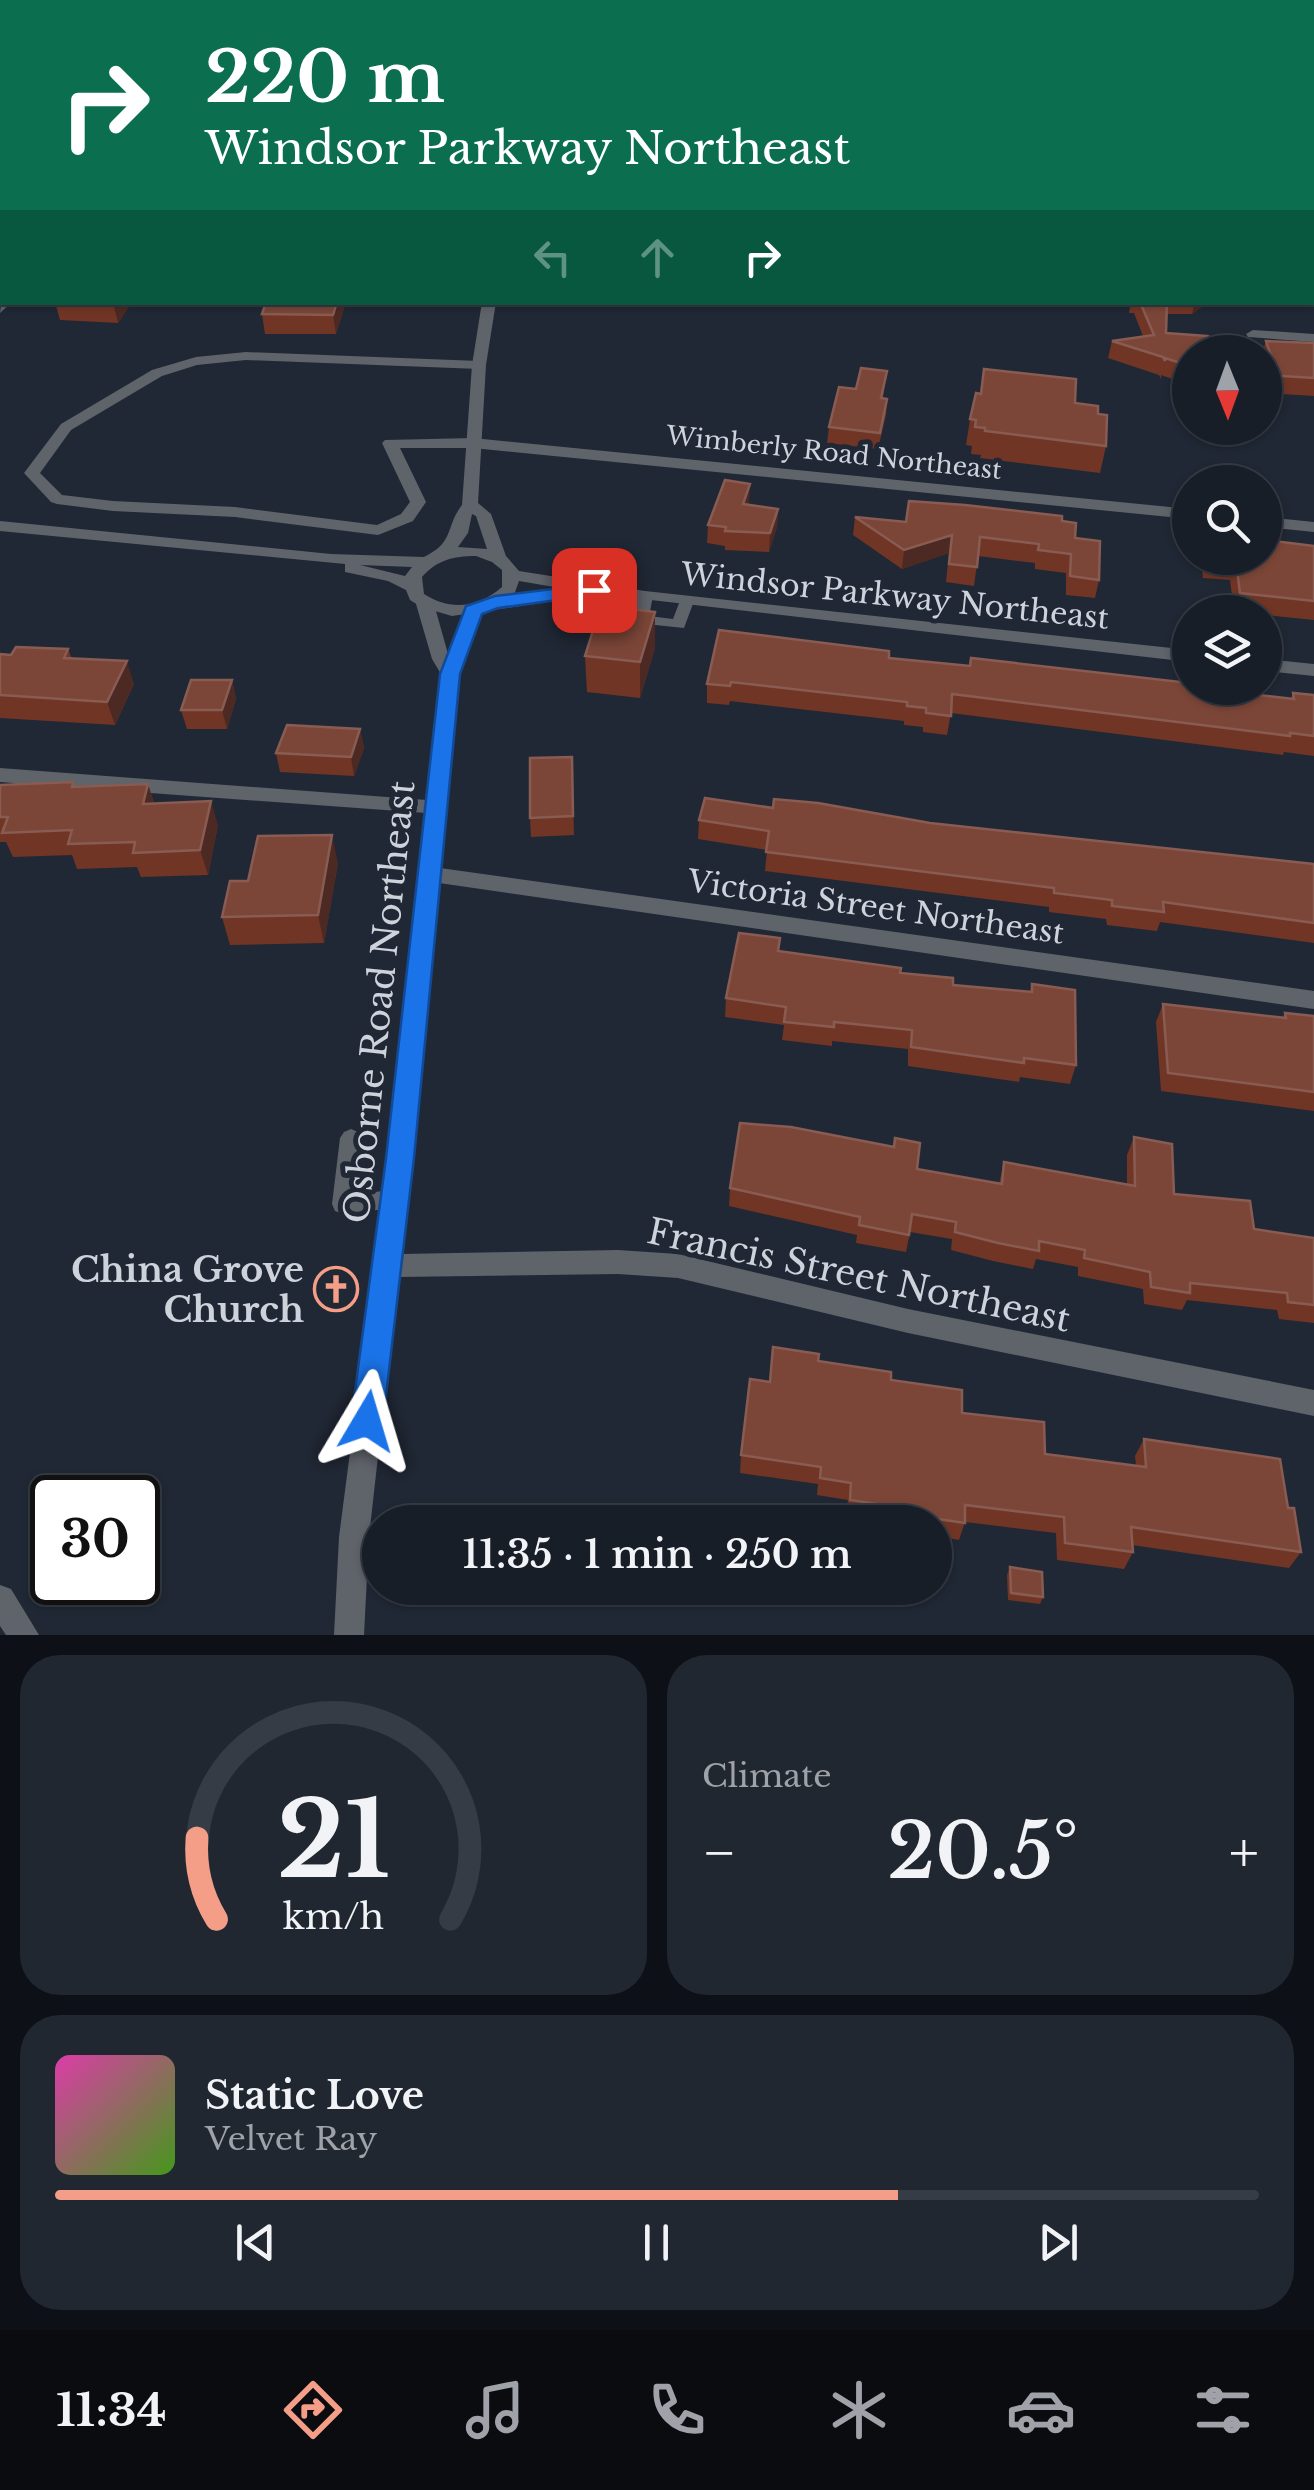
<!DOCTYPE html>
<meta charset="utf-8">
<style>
body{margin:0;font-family:"Libre Baskerville",serif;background:#212730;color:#f1f3f6;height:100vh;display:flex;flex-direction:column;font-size:38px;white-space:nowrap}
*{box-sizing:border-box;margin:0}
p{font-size:32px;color:#9fa2a8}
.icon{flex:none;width:55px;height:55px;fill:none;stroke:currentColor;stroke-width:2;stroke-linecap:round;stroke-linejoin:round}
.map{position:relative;height:1635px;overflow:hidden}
.panel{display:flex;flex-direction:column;gap:20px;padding:20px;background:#0d1016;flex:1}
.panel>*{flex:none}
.guide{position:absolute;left:0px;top:0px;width:1315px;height:305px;box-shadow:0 2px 8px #0004,0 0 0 2px #363c45;background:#0b6e4f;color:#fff;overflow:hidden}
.needle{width:65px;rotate:179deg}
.fabs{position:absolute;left:1172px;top:335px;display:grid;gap:20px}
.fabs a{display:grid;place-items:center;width:110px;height:110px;border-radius:50%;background:#181e28;box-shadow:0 2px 8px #0004,0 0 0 2px #363c45;font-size:50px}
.speed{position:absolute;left:30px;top:1475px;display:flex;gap:20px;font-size:50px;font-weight:700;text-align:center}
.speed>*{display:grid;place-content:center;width:130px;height:130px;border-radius:50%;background:#181e28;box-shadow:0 2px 8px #0004,0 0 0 2px #363c45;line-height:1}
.speed .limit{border:5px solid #111;border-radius:15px;background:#fff;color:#111}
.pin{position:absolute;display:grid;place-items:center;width:85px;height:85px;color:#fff;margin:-42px;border-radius:20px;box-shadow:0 5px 15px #0006}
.me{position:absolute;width:110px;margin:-55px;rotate:7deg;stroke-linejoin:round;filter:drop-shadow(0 0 8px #0008)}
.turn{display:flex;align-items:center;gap:35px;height:210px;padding:0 40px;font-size:45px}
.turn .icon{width:130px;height:130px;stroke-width:2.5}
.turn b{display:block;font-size:70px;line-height:85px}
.lanes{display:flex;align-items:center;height:95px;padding:0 40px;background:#0003;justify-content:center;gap:50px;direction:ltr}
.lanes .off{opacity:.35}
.big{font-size:75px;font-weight:600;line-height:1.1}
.panel .widget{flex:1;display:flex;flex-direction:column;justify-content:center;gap:15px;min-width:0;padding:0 35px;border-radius:40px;background:#212730}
.panel .dial{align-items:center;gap:0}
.dial svg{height:260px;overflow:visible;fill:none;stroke:#363c45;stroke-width:7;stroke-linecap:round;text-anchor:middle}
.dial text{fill:#f1f3f6;stroke:none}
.song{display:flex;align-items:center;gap:30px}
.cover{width:120px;height:120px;border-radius:15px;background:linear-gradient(135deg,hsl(320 70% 55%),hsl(100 70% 35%))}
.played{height:10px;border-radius:5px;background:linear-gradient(90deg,#f49e87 70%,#363c45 70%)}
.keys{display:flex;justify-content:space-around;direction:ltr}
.heat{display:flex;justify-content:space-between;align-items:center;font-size:55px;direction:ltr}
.panel .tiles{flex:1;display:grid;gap:20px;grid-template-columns:1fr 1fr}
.widget:last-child{grid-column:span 2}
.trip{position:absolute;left:362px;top:1505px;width:590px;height:100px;border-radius:50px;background:#181e28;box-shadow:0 2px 8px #0004,0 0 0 2px #363c45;font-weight:600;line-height:100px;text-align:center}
.dock{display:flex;height:160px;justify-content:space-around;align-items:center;background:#0a0c10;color:#9fa2a8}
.dock .icon{width:70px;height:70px}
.dock .active{color:#f49e87}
.dock b{font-size:45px;color:#f1f3f6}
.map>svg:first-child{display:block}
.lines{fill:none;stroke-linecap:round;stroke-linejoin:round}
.service{fill:#5f636a;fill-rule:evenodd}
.minor{fill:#5f636a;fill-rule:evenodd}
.tertiary{fill:#5f636a;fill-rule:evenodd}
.wall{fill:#713525}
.shaded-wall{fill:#4c2923}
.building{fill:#7b4638;stroke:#885c52;stroke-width:2.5}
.route{fill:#1a73e8;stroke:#114b97;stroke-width:2.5}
.labels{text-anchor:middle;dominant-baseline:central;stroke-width:10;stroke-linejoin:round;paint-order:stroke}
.far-street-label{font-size:25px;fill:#cdd2db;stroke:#202835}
.street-label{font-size:30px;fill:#cdd2db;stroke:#202835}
.near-street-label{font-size:35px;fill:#cdd2db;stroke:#202835}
.near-poi-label{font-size:35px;font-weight:bold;fill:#cdd2db;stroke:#202835;text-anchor:end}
</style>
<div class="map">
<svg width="1314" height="1635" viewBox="0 0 1314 1635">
<rect width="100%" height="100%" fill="#202835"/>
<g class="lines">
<g class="service">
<rect x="1312" y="211" width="2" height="6"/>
<path d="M645,591l8,5 -4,20 24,3 8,-21h10l3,3 -10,27 -48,-5 -3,-3 4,-24z"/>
<path d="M351,1129l7,3 4,6 -7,56 39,-4 8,3 3,7 -3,7 -59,7 -8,-3 -3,-7 8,-66 4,-6z"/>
</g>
<g class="minor">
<path d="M2,299v3h10l-12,11z"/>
<path d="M1253,330l61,4v8l-66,-5 -2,-3z"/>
<path d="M246,352l233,9 7,4 -7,4 -233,-9 -49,5 -35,11 -91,54 -31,43 22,22 51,6 122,6 142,18 24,-11 9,-12 -28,-59 3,-3 88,-2 717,71v10l-717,-71h-73l26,54 -13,19 -35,14 -143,-18 -122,-6 -56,-7 -6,-2 -27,-29 37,-49 91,-54 44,-13z"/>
<path d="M1265,517l49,5v10l-49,-5z"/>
<path d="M425,599l9,5 14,50 19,-48h12l3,4 -23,64 -19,194 874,123v18l-875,-126 -38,371 217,-4 60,4 230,55 406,81v26l-406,-83 -230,-55 -60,-4 -220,3 -29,260 -5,98h-30l5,-98 49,-378 38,-346 -426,-31v-14l427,32 14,-126 -9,-15 -16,-55z"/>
<path d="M0,1585l11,4 28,46h-33l-6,-9z"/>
</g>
<g class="tertiary">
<path d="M536,0h11l1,2h-10z"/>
<path d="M482,302h14l-10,63 -8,138 13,11 15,42 13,15 126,20 545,59v12l-600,-69 -8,4 -130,19 -31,-9 -11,-7 -4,-10 -18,-9 -43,-9v-8l-345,-33v-10l331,33 93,3c31,-15 21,-30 38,-52l10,-140zM472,514l4,2 11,33 -29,-2 10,-14zM476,556l16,6 10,8v17c-24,21 -52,24 -78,7l-2,-17c15,-17 31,-21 54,-21zM360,565l52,2 -7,9zM519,581l47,8 -52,6z"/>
<path d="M1265,659l49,5v12l-49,-5z"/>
</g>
</g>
<g class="wall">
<path d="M1296,0h18v12h-2v-10h-13z"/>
<path d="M55,302h77l-14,21 -58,-3z"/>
<path d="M346,302l-10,32h-71l-3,-20z"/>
<path d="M1131,302h77l-16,12h-25l-1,19 24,19v33l-29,-10v4l-2,-4 -51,-17 4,-17 31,-5 -9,-23h-5z"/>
<path d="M1261,302h29l-1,3h-27z"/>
<path d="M1266,341l48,2v53l-49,-3v-41h-3z"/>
<path d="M887,371l-4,27 4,1 -1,16 -8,34 -51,-6 2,-16 27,-38z"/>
<path d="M980,394l95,9 23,11 8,32 -6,27 -120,-15 1,-3 -10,-1 1,-8 -6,-1 4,-26z"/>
<path d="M749,502l-1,3 30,4 -1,18 -8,25 -44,-2v-4l-18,-3 1,-18z"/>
<path d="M855,517l51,5 156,-1 13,17 24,42 -4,18 -29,-3v-22l-31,-4v-6l-57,-7 -4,30 -28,-4 3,-29 -47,16 -49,-34z"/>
<path d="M1314,546v74l-49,-5v-3h-31l-4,-32 -27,-2 -2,-20h64z"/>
<path d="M655,612v36l-15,50 -53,-6 -2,-36z"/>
<path d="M68,649l4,10 62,25 -19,41 -115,-7v-64l11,1z"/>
<path d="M889,658l402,40 2,-5 21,2v61l-30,-4 -1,3 -332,-42 -4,22 -24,-3v-5l-19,-2v-4l-174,-20 -1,4 -22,-2v-19z"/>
<path d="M232,680l4,19 -9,30h-40l-6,-19z"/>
<path d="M360,729l4,19 -10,28 -74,-4 -4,-19z"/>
<path d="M572,757l2,78 -43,2 -1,-19z"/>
<path d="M148,784l6,19 64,22 -10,50 -67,2 -4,-10 -60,2 -5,-14 -59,2 -7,-15h-6v-57l75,2z"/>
<path d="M773,808l541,56v79l-154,-21 -3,9 -50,-6 -1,-6 -57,-7v-5l-284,-36 2,-21 -69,-11 1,-19z"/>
<path d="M338,863l-14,80 -94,2 -8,-28 26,-36z"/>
<path d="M778,951l122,22 53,12 77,7 2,-8 44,81 -6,19 -50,-7 -1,5 -111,-16v-17l-76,-8v5l-50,-6 2,-15 -59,-8 1,-19z"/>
<path d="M1163,1004l119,14 3,-5 29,3v95l-153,-20 -5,-69z"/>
<path d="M1134,1137l40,57 80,35 60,9v85l-35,-4 -2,-9 -90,-10 -5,10 -38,-6 -1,-15 -65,-13v-9l-42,-8 -3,10 -40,-8 -42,-11 1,-11 -42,-7 -4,20 -50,-9 1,-8 -128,-29 1,-18 187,-19 82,15 5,-22 123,22v-29z"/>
<path d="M818,1361l73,19 154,74 91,11 -1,-9 9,-17 144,69 13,44 -12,16 -157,-23 1,7 -9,17 -67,-9 -1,-27 -91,-11 -6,18 -24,-4v-14h-52l-37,-5 2,-17 -31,-5 1,-11 -78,-11 1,-18z"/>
<path d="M1010,1567l33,30 -3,7 -32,-4 -1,-25z"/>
</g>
<g class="shaded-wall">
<path d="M2,102v18l-2,-7v-8z"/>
<path d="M2,235v21l-2,2v-21z"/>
<path d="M113,302h19l-14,21z"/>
<path d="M337,302h9l-10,32 -3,-19z"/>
<path d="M1195,302h13l-16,12z"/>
<path d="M750,484l-1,18 -7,21 1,-19z"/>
<path d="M778,509l-1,18 -8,25 1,-19z"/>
<path d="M952,535l-3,18 -47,16 2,-19z"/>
<path d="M655,612v36l-15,50v-36z"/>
<path d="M127,661l7,23 -19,41 -8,-23z"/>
<path d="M232,680l4,19 -9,30 -5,-19z"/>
<path d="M360,729l4,19 -10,28 -3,-19z"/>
<path d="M148,784l7,24 -12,-4z"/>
<path d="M211,801l7,24 -10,50 -8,-25z"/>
<path d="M332,835l6,28 -14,80 -6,-28z"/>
</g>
<g class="building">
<path d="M0,0h96l-2,2h-92v100l-2,3z"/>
<path d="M192,0h55l-1,2h-55z"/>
<path d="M314,0h25l-2,2h-24z"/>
<path d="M390,0h60v2h-61z"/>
<path d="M586,0h550l2,2h-552z"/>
<path d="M0,207h2v28l-2,2z"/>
<path d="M266,302h71l-4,13 -71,-1z"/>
<path d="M1140,302h27l-1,31 41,3 47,16h-64v14l-25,-8v3l-2,-4 -51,-16 42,-6z"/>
<path d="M1266,341l48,2v35l-49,-3v-18l7,2z"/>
<path d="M861,368l26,3 -6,27 6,1 -7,34 -51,-6 10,-40 17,2z"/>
<path d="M984,369l92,10 -1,24 23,3v8l9,1 -1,31 -121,-15v-3l-10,-1 1,-7 -6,-1 6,-26 5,1z"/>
<path d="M725,480l25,4 -7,20 35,5 -8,24 -45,-2 1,-4 -18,-2z"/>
<path d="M909,501l56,4 97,11v5l14,2 -1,15 25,3 -1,39 -29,-4 1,-22 -33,-4 1,-6 -59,-7 -3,30 -28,-3 3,-29 -48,15 -49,-33 51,5z"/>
<path d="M1265,540l49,6v55l-74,-8 -4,-31 -28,-3v-1h57z"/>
<path d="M601,605l54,7 -15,50 -55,-6z"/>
<path d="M719,630l170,21v7l81,8 1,-8 219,25v5h23v2l81,9 -1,-6 21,2v41l-24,-3v3l-338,-42 -1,22 -25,-3v-5l-19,-2v-4l-176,-20 -1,4 -23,-2z"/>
<path d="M16,647l52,2 -4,9 63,3 -20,41 -107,-7v-41l11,1z"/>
<path d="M191,680h41l-10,30h-41z"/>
<path d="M287,725l73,4 -9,28 -75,-4z"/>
<path d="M572,757l1,59 -43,2v-60z"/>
<path d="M73,782l-1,5 76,-3 -5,20 68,-3 -11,49 -67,3 2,-11 -67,2 4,-14 -70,3 6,-16h-8v-32z"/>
<path d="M705,798l68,10 1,-9 44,4 112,20 384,41v59l-151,-21 1,10 -52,-6v-6l-58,-7v-5l-288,-36 3,-21 -70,-11z"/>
<path d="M332,835l-14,80 -96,2 8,-36h18l10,-45z"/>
<path d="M739,933l41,5 -2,13 123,17 -1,5 53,5v7l79,7v-8l43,6 1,75 -52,-7v5l-113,-16 1,-17 -78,-8v5l-50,-5 2,-15 -60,-9z"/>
<path d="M1163,1004l123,14 -1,-5 29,3v76l-146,-19z"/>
<path d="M740,1123l51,4 103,20 1,-9 25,5 -3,26 85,15 2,-22 131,24 -1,-49 38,7 2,50 76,7 4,28 60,9v67l-26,-3 -1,-9 -97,-10v10l-39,-6 -1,-15 -66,-14 1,-8 -46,-9v10l-41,-8 -43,-11 1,-10 -44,-8 -3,21 -50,-10 1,-8 -130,-29z"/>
<path d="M773,1347l46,7 -1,7 73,11v8l71,10v23l82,9 1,32 101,13 -2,-28 136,20 8,49h6l7,44 -170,-25 2,25 -68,-9 -1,-26 -99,-12v18l-41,-6v-6l-74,-11 1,-17 -31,-5 1,-11 -80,-12 9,-76 20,3z"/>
<path d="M1010,1567l32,5 1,25 -32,-4z"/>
</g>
<path class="route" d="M594,584l10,6 -3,4 -103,14 -16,6 -22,60 -46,484 -31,263 -5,11 -11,4 -11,-4 -5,-11 35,-263 54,-484 26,-68 29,-10z"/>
<defs>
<symbol id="church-ring" viewBox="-11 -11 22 22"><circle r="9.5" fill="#202835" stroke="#f49e87" stroke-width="1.5"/><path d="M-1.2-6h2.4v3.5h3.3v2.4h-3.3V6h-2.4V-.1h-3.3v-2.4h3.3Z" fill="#f49e87"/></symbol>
</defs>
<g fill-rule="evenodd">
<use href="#church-ring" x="311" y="1264" width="50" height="50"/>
</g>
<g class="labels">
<g class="far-street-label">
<text transform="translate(834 453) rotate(6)">Wimberly Road Northeast</text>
</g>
<g class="street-label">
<text transform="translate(895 596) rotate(6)">Windsor Parkway Northeast</text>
<text transform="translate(876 907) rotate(8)">Victoria Street Northeast</text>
</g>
<g class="near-street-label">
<text transform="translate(379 1002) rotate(-84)">Osborne Road Northeast</text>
<text transform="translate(859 1275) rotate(12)">Francis Street Northeast</text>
</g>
<g class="near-poi-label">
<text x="304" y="1269">China Grove<tspan x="304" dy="40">Church</tspan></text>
</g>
</g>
</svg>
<div class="fabs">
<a><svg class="needle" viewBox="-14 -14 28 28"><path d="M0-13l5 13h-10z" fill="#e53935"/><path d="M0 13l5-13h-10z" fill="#9fa2a8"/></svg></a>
<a><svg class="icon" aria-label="search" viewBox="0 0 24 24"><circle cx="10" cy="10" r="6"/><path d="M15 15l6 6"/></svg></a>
<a><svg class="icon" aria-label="layers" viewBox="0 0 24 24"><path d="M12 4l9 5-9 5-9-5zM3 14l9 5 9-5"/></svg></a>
</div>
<div class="speed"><div class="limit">30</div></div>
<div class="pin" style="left:594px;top:590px;background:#d93025"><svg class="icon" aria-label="arrive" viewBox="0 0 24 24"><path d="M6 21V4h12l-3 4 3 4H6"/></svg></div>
<svg class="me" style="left:367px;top:1421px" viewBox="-20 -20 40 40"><path d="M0-17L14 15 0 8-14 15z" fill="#1a73e8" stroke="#fff" stroke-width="4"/></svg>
<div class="trip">11:35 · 1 min · 250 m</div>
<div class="guide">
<div class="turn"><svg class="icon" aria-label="right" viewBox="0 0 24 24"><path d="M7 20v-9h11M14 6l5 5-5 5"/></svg><div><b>220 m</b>Windsor Parkway Northeast</div></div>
<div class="lanes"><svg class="icon off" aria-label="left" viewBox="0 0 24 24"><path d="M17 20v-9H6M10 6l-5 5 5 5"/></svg><svg class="icon off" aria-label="ahead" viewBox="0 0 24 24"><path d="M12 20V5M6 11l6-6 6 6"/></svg><svg class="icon" aria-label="right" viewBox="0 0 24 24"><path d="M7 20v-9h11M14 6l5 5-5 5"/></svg></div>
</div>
</div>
<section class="panel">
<div class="tiles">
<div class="widget dial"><svg viewBox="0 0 100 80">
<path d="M14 69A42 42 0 1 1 86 69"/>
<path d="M14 69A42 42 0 0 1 8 44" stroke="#f49e87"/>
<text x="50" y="56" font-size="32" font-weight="700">21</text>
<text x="50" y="72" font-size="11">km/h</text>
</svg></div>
<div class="widget"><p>Climate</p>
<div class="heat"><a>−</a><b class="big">20.5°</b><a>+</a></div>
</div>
<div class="widget">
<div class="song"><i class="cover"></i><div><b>Static Love</b><p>Velvet Ray</p></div></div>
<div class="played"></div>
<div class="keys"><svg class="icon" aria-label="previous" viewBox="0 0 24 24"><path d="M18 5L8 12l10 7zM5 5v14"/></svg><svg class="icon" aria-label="pause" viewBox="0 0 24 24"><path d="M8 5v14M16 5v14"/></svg><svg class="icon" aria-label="next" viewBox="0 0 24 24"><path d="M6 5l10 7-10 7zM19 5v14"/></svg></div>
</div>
</div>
</section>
<nav class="dock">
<b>11:34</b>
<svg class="icon active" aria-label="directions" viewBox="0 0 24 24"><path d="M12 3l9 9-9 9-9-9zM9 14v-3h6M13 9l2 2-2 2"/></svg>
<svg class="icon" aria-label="music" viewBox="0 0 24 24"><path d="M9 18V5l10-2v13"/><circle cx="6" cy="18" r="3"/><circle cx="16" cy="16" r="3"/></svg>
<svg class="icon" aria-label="phone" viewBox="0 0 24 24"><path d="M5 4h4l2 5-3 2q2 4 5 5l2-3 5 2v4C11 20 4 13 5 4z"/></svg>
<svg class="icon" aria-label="climate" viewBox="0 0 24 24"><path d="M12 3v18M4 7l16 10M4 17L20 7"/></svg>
<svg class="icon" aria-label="car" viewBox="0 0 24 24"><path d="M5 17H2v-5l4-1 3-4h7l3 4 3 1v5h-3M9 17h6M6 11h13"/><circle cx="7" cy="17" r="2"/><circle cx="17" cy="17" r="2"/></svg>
<svg class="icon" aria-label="filters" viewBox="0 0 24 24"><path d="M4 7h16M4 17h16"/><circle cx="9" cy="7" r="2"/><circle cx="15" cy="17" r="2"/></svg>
</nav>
